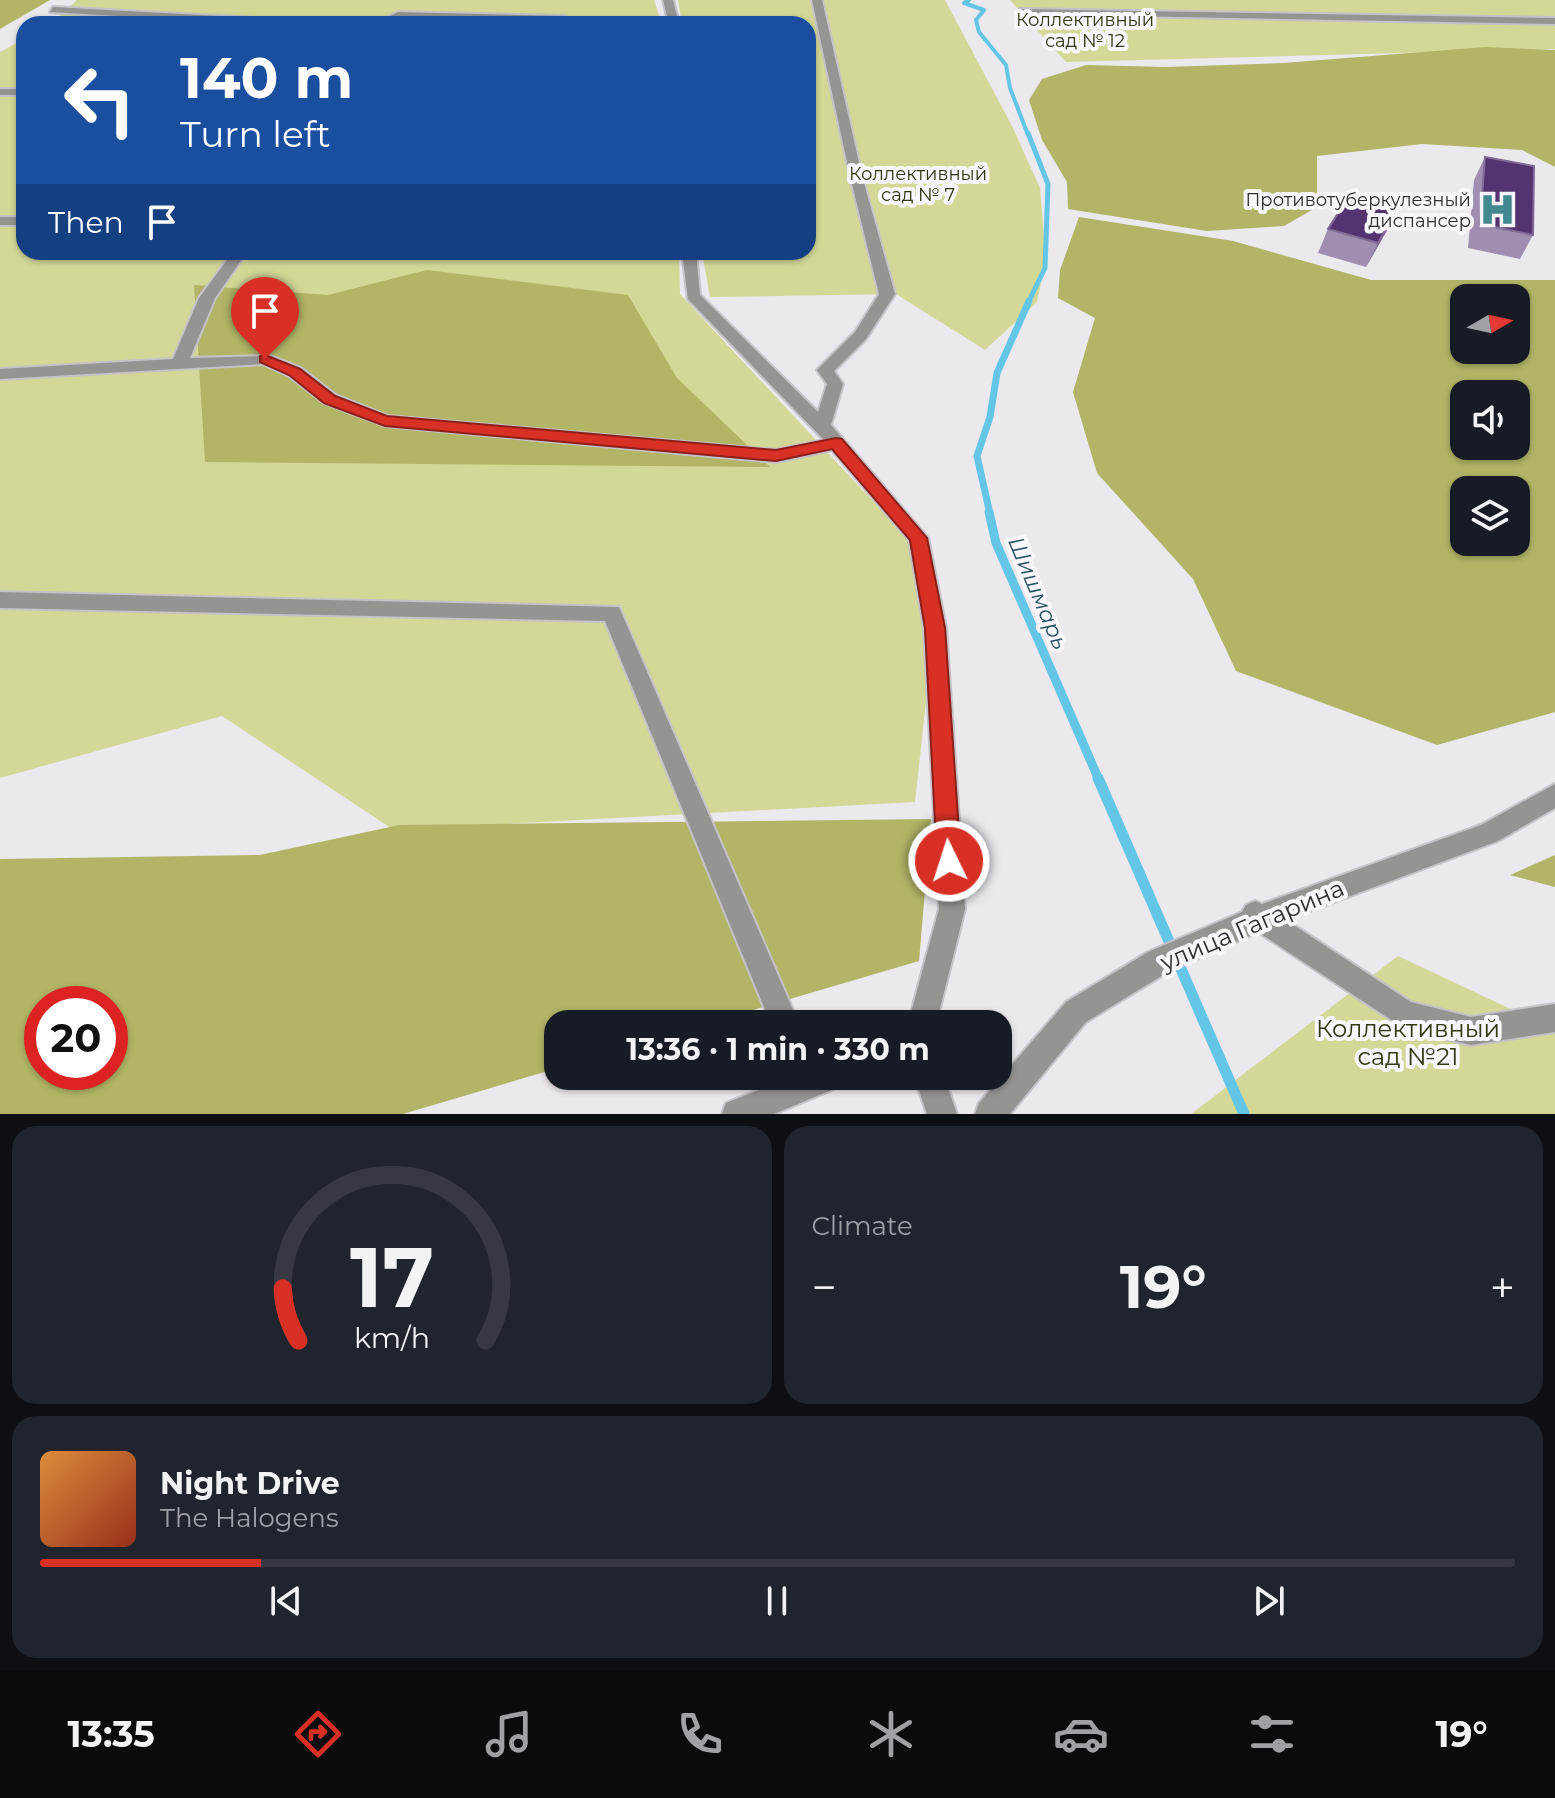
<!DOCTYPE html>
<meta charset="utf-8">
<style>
body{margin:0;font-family:Montserrat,sans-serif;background:#20242c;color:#f1f3f6;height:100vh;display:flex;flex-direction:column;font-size:30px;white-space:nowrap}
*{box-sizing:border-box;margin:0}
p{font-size:26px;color:#9ea1a6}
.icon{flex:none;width:44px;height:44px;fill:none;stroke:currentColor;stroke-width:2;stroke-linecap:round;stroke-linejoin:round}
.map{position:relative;height:1114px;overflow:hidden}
.side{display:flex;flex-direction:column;gap:12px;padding:12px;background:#0d0f14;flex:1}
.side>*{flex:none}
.top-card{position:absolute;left:16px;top:16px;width:800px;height:244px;border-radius:24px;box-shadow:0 2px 6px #0004;background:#1a4fa0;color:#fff;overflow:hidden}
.needle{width:52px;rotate:81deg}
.controls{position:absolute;left:1450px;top:284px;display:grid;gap:16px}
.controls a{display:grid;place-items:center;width:80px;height:80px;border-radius:16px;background:#171b24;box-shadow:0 2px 6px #0004;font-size:40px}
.speed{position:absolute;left:24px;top:986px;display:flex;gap:16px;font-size:40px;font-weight:700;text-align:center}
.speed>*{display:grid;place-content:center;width:104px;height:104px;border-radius:50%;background:#171b24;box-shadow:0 2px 6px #0004;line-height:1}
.speed .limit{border:12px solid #d22;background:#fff;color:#111}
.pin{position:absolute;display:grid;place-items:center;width:68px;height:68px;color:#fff;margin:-82px -34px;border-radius:50% 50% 50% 0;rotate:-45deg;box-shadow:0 0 8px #0007}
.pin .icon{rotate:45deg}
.me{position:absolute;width:88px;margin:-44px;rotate:356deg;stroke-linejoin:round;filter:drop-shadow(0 0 6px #0008)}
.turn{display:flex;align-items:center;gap:28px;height:168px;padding:0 32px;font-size:36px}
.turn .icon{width:104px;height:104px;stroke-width:2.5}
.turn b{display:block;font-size:56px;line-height:68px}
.then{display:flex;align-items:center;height:76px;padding:0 32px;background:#0003;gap:16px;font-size:30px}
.big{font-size:60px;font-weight:700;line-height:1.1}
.side .widget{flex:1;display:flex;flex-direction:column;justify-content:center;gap:12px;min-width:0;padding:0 28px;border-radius:24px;background:#20242c}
.side .dial{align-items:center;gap:0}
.dial svg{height:208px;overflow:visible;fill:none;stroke:#363941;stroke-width:7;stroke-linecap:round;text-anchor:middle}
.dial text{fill:#f1f3f6;stroke:none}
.song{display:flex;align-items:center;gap:24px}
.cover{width:96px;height:96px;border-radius:12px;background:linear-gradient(135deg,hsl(30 70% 55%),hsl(10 70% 35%))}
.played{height:8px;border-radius:4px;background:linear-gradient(90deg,#d93025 15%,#363941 15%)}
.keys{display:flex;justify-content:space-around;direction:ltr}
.heat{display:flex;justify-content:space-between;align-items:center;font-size:44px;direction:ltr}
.side .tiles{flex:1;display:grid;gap:12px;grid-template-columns:1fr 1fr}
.widget:last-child{grid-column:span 2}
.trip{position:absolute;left:544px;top:1010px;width:468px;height:80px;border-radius:24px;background:#171b24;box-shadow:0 2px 6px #0004;font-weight:700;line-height:80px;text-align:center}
.tab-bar{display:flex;height:128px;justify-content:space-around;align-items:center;background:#090b0e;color:#9ea1a6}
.tab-bar .icon{width:56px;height:56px}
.tab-bar .selected{color:#d93025}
.tab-bar b{font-size:36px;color:#f1f3f6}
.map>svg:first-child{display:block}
.green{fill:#d4d896}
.forest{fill:#b1b565;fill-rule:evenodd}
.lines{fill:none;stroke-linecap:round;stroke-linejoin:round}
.stream-far4{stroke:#64c6e6;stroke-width:4}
.stream-far3{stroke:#64c6e6;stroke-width:5}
.stream-far2{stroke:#64c6e6;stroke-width:7}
.stream-far1{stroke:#64c6e6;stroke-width:9}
.stream{stroke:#64c6e6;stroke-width:11}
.minor-casing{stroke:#c5c3c8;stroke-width:4}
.minor{fill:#969393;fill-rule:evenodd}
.wall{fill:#9f8eaf}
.shaded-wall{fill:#816a96}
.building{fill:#533470;stroke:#816a96;stroke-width:2}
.route{fill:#d93025;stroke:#8d1f18;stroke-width:2}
.labels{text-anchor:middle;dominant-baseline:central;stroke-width:8;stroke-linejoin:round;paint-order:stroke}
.far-park-label{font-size:18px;fill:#353614;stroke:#f8f6fb}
.far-poi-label{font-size:18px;fill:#2e2e30;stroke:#f8f6fb;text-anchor:end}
.water-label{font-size:22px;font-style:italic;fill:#275260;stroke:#f8f6fb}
.near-street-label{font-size:24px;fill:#2e2e30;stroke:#f8f6fb}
.near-park-label{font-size:24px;fill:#353614;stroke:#f8f6fb}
</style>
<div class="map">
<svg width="1555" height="1114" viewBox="0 0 1555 1114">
<rect width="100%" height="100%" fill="#ebe8ee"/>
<g class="green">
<path d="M77,0h577l8,24h-611z"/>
<path d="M678,0h267l68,128 27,60 6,72 -9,42 -52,48 -89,-56 -186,3 -8,-45h106v-228h-126z"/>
<path d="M1010,0h545v49l-489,13z"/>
<path d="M24,39v213h655l1,42 228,245 22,126 -15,137 -521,28 -172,-114 -222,62v-726z"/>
<path d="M1398,956l157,74v84h-364z"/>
</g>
<g class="forest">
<path d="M0,0h50l-50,29z"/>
<path d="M1485,47l70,3v117l-33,-17 -100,-6 -105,12v51l-33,19 -77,5 -139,-22 -1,-27 -25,-42 -13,-40 13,-21 44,-14 79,2 119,-4z"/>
<path d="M1079,217l154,24 138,39h184v432l-118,33 -201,-74 -43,-92 -96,-106 -24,-81 22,-74 -37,-20 2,-28zM1464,298h52v52h-52zM1464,394h52v52h-52zM1464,490h52v52h-52z"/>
<path d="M427,270l201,25 49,83 93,89 -565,-5 -11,-177 134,10z"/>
<path d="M931,819l-12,142 -214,63h-147v44l-155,46h-403v-255l260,-4 139,-30zM42,1004h68v68h-68z"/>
<path d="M1555,855v32l-45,-12z"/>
</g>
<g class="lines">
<path class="stream-far4" d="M969,0l-5,3 20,7 -8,10 3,12 27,33 4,23 18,47"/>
<path class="stream-far3" d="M1028,133l20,51 -3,84 -17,35"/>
<path class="stream-far2" d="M990,514l-13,-58 13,-39 7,-44 32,-72"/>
<path class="stream-far1" d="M989,512l7,31 103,237"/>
<path class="stream" d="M1098,778l146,336"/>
<defs>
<g id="minor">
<path d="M663,0h10l6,24h-10z"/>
<path d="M812,0h10l40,176 33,118 -29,45 -32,32 9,13 -12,41 97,113 18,90 19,281 -29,115h-28l31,-115 -15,-281 -15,-88 -77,-90 -56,12 -391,-36 -61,-23 -35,-27 -26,-12 -263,15v-10l173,-10 26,-61 34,-46h14l-32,46 -25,60 81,-2 30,12 35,27 52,21 388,34 48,-10 -136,-141 -6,-47h14l4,43 118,117 9,-28 -10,-14 38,-38 24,-38 -29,-118z"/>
<path d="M53,7l258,14 5,3h-60l-206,-12z"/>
<path d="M1020,9l535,9v6l-538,-10z"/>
<path d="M398,12l167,4 5,3 -5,3 -166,-4 -12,6h-13z"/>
<rect x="0" y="89" width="24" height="6"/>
<rect x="0" y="217" width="24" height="8"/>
<path d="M0,592l619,15 180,417h-28l-166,-403 -605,-13z"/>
<path d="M1555,784v24l-57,33 -212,79 125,82 60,15 84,-13v28l-84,13 -66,-16 -147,-97 -90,40 -82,50 -76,92h-35l4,-11 87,-101 82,-50 94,-40 4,-7 9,-4 7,3 219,-79z"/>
<path d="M794,1076h52l-5,10 -67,28h-52l4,-11z"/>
<path d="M914,1076h30l13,38h-30z"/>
</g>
</defs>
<use href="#minor" class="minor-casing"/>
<use href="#minor" class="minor"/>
</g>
<g class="wall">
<path d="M1485,157l48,78 -13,24 -52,-11 6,-68z"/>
<path d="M1397,209l-11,23 -20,35 -48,-14 10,-24z"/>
</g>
<path class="shaded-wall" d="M1397,209l-11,23 -20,35 12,-24z"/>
<g class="building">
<path d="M1485,157l49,9 -1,69 -53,-11z"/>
<path d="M1349,196l48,13 -19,34 -50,-14z"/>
</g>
<path class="route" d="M265,355l35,14 35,27 52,20 389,34 60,-12 6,1 85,99 18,90 16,233 -4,8 -8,3 -8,-3 -4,-8 -12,-233 -15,-88 -78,-91 -56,12 -391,-35 -61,-23 -35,-28 -29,-13v-6z"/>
<defs>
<symbol id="hospital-bare" viewBox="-9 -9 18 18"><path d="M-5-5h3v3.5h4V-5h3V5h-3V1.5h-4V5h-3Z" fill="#418890" stroke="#f8f6fb" stroke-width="2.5" paint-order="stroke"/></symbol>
</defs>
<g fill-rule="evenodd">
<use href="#hospital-bare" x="1472" y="184" width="51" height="51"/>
</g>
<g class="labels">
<g class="far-park-label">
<text x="1085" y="20">Коллективный<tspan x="1085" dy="21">сад № 12</tspan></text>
<text x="918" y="174">Коллективный<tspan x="918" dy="21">сад № 7</tspan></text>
</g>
<g class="far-poi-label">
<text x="1471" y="200">Противотуберкулезный<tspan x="1471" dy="21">диспансер</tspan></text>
</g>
<g class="water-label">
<text transform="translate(1038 593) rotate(67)">Шишмарь</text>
</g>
<g class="near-street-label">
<text transform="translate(1252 925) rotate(-23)">улица Гагарина</text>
</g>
<g class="near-park-label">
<text x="1408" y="1028">Коллективный<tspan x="1408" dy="28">сад №21</tspan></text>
</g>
</g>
</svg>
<div class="controls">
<a><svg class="needle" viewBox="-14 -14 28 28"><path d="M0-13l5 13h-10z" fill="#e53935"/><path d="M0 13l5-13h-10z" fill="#9ea1a6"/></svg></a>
<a><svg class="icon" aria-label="sound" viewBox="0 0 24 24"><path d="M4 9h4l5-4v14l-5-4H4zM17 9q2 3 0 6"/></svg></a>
<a><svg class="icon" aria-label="layers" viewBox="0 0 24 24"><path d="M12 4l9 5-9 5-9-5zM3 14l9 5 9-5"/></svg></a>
</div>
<div class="speed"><div class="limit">20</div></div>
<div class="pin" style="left:265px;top:359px;background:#d93025"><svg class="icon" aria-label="arrive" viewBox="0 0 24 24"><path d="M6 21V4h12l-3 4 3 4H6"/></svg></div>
<svg class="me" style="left:949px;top:861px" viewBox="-20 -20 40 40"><circle r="17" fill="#d93025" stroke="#fff" stroke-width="3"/><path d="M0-11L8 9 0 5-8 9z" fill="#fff"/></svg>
<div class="trip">13:36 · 1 min · 330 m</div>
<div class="top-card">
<div class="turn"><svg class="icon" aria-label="left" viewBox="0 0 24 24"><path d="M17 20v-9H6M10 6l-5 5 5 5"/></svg><div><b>140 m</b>Turn left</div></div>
<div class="then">Then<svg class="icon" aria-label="arrive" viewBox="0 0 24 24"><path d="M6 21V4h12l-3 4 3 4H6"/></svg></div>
</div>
</div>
<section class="side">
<div class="tiles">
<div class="widget dial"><svg viewBox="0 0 100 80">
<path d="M14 69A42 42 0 1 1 86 69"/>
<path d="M14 69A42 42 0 0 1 8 49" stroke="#d93025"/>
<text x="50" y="56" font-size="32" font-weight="700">17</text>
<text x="50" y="72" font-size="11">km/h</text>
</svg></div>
<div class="widget"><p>Climate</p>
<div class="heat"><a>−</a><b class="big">19°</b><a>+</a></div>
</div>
<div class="widget">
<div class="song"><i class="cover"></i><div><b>Night Drive</b><p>The Halogens</p></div></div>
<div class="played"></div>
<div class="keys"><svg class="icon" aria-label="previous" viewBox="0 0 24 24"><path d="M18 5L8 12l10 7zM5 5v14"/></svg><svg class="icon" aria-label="pause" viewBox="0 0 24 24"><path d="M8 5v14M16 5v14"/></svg><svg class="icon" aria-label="next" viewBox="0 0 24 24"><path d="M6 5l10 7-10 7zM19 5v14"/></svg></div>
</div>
</div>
</section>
<nav class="tab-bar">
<b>13:35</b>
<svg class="icon selected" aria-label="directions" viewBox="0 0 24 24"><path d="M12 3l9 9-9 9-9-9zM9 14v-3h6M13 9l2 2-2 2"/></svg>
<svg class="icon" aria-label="music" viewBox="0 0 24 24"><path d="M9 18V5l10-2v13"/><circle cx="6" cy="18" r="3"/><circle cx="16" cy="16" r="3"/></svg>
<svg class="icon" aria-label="phone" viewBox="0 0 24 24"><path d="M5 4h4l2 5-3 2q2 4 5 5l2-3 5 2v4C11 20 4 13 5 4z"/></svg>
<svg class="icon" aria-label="climate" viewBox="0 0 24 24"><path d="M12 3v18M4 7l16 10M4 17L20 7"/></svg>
<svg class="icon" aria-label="car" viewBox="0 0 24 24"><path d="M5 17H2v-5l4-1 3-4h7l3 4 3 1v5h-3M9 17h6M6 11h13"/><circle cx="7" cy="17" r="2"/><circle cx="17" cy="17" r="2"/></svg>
<svg class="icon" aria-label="filters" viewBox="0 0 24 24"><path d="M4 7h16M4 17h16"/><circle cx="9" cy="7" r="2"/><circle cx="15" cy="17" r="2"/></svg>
<b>19°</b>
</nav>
